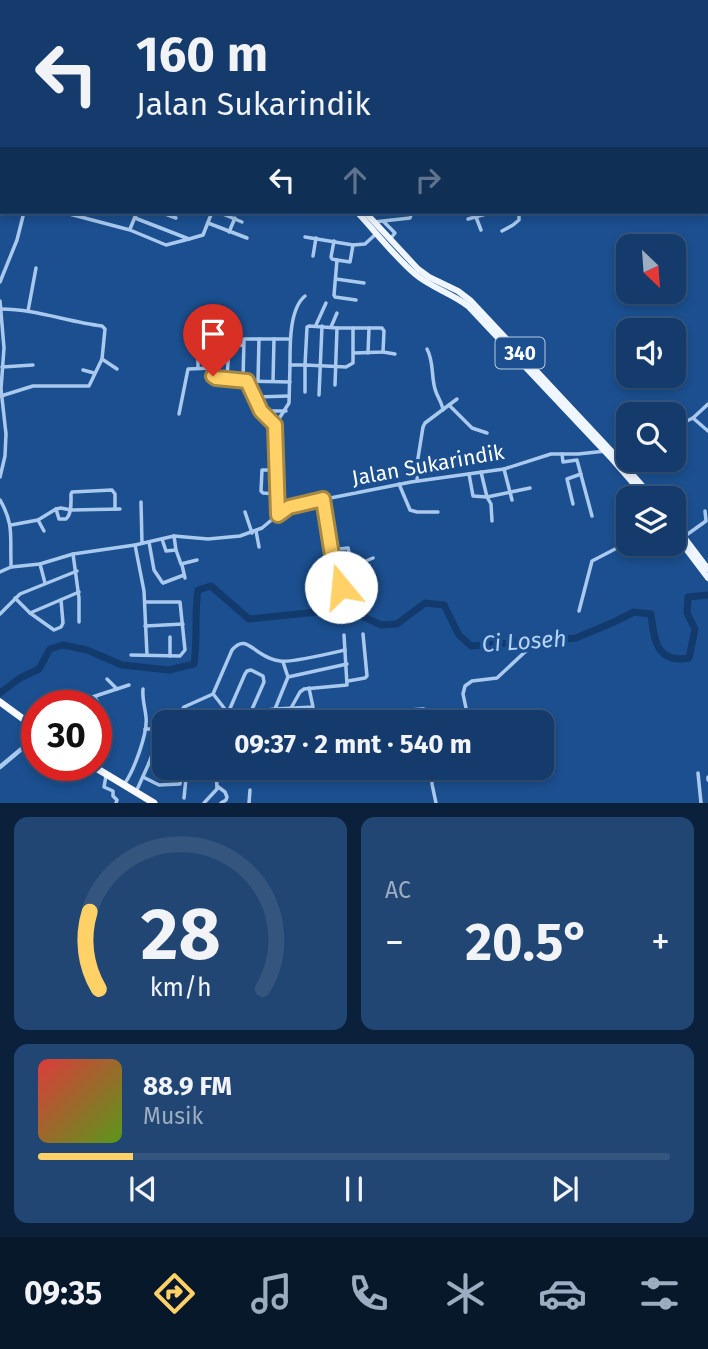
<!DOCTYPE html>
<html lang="id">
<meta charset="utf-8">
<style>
body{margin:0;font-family:"Fira Sans",sans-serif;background:#214673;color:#f1f3f6;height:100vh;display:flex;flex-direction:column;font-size:26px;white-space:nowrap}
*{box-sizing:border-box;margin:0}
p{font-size:23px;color:#9dadc1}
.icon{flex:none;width:38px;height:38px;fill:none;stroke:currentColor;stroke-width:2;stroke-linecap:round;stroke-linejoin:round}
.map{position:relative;height:803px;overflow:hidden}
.panel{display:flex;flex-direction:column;gap:14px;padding:14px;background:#0b203b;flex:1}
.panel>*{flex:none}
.guide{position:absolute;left:0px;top:0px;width:709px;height:214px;box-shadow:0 4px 10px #0003,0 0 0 2px #33557e;background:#143b6b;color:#f1f3f6;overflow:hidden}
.needle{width:46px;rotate:155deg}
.controls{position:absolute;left:616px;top:234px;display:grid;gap:14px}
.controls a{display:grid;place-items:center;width:70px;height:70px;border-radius:14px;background:#143b6b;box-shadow:0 4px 10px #0003,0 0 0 2px #33557e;font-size:35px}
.speed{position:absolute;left:21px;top:690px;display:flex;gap:14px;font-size:35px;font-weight:700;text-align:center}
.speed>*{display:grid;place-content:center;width:91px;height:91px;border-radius:50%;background:#143b6b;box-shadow:0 4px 10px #0003,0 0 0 2px #33557e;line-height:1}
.speed .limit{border:10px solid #d22;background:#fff;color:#111}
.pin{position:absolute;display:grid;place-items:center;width:60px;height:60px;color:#fff;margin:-72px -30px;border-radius:50% 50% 50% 0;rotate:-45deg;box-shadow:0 0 7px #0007}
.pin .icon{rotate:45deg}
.me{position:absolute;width:77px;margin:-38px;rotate:343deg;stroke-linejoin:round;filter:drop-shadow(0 0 5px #0008)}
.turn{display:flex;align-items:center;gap:24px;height:147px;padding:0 21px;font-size:32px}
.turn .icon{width:91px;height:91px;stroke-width:2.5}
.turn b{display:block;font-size:49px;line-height:60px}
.lanes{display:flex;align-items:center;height:66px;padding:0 21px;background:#0003;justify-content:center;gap:35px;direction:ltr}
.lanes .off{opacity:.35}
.big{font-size:52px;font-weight:700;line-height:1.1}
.panel .widget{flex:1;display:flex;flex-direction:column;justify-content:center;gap:10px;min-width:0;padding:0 24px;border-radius:14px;background:#214673}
.panel .dial{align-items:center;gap:0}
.dial svg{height:182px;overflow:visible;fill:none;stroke:#33557e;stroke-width:7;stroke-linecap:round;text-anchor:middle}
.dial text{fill:#f1f3f6;stroke:none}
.song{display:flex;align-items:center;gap:21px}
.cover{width:84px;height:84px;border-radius:10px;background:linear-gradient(135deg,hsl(0 70% 55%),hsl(90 70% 35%))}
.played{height:7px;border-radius:4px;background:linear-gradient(90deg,#ffd166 15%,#33557e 15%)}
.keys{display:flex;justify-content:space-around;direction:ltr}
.heat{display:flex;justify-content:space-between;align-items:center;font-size:38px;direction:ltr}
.panel .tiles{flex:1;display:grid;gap:14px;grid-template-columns:1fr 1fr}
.widget:last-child{grid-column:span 2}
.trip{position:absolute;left:152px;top:710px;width:402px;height:70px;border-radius:14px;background:#143b6b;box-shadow:0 4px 10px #0003,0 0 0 2px #33557e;font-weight:700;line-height:70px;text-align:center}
.tab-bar{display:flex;height:112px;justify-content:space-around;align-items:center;background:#08182b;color:#9dadc1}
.tab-bar .icon{width:49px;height:49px}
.tab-bar .on{color:#ffd166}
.tab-bar b{font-size:32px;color:#f1f3f6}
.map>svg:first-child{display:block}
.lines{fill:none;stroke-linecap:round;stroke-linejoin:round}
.river{stroke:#123a6d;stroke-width:7}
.minor{stroke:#a9c9ee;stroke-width:3.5}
.tertiary{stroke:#a9c9ee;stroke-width:4.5}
.primary{stroke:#f0f6ff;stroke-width:6}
.trunk{stroke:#f8faff;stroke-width:7}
.route-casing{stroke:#a68842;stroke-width:18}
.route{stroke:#ffd166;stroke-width:12}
.labels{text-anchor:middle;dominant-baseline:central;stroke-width:7;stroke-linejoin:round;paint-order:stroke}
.shield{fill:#1b4f8f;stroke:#bbcadd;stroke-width:2}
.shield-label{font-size:19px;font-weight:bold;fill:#fff}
.street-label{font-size:21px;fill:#fff;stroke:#1b4f8f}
.water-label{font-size:23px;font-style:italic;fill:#b5d3f5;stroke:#1b4f8f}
</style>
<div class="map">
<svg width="708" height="803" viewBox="0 0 708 803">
<rect width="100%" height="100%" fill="#1b4f8f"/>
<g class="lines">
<path class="river" d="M0,693l20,-15 19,-9 11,-20 13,-4 24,5 35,15 47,5 25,-6c4,-25 0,-49 4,-74l13,-4 38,33 98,-10 34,16 16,-1 28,-21 19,2 15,30 12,11 105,-8 38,-16 20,-10 17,2c3,25 5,50 38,44l6,-29 -8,-16 1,-16 20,-2"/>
<g class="minor">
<path d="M261,0v2"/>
<path d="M663,0v2"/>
<path d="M126,2l24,-2"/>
<path d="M310,2v-2"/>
<path d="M707,35l1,1"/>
<path d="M0,130h2"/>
<path d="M62,212l68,18 36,15 23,-6 -54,-21"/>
<path d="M123,212l13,3"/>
<path d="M160,212l16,6"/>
<path d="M218,212l24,10"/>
<path d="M476,217l5,13"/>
<path d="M468,219l25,-7"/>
<path d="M374,222l36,-4 2,-6"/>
<path d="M384,222l11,11 -4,5"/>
<path d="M208,223l39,15"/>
<path d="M130,229l7,-17"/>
<path d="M502,231l11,-6 6,-5v-8"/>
<path d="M229,232l6,-14"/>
<path d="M305,237l48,8"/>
<path d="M189,239l14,-4 9,-23"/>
<path d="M334,241l-3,16 1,2 5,1"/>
<path d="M313,256l3,-18"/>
<path d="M336,279l28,4"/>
<path d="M0,282l17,-42 7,-28"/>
<path d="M356,300l-21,-3 -1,-2 3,-35 13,2 3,-17 12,-1 12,-11"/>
<path d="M0,301l4,47 -3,41 5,45 -1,22 -5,21"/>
<path d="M1,309c34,0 67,13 101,17l3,3 -3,30 -13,27h-56l-32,10"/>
<path d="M28,311l8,-43"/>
<path d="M316,325l10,-22"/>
<path d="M331,327l6,-14"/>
<path d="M353,328h29l2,3 -1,21 -29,1"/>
<path d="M427,349c7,13 4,26 8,40 2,8 7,13 8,21"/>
<path d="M213,352v25l3,1 31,3 14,30 14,14"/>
<path d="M383,352l12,2"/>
<path d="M198,353v14"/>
<path d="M368,353l1,-25"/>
<path d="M102,359l15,10"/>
<path d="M290,365c0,-19 -1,-56 15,-69"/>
<path d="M2,367l31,-2"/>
<path d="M83,370l11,3"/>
<path d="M227,378l2,-32 14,-1"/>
<path d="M243,380l1,-41h46"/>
<path d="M247,381l43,1"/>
<path d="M258,381l1,-42"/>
<path d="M273,381l1,-42"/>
<path d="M305,392v-27l41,2 7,-4v-35h-16"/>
<path d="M319,395l3,-69"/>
<path d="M256,397l33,-1"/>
<path d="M449,405l23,23 15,5"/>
<path d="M263,411h23"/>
<path d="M179,414l9,-45 25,-1"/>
<path d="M693,418l15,13"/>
<path d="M674,427l19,-9 15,-14"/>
<path d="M562,454l1,8 14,-2 15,56"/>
<path d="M617,455l11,-5"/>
<path d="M504,469l8,31"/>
<path d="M276,470h-14l-1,21 2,2 14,1"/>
<path d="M481,472l6,25 4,7 1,17"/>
<path d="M469,474l4,22 14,1 43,-9"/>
<path d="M417,481l1,-23 5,-31 2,-4 32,-24"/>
<path d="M399,484l11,26 7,2h21"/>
<path d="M323,499l12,75 38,-16"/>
<path d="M0,500c14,24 10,36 11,62v5l-11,5"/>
<path d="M141,502l1,41"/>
<path d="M573,504l-6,-25 14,-5"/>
<path d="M56,509l3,10h7c6,-5 5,-17 5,-25l1,-2 40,-2 3,4v15"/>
<path d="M245,512l7,21"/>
<path d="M277,515l-2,-90 14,-22 1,-38h15l2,-38 2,-1 28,2 -2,57"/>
<path d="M38,520l6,11"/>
<path d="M11,525l27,-5 18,-11 5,-1 10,2 49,-1"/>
<path d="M256,531l3,16"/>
<path d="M174,536l2,14 5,14 16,-4"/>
<path d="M685,536l21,-15 -1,-10"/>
<path d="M162,539l4,12 10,-1"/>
<path d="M149,542l5,28 8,12 1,1 21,-8"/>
<path d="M135,545l9,46 3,64"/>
<path d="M331,550l17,-2 4,18"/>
<path d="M73,554l6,44v24"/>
<path d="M40,564l5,19"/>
<path d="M182,565l3,13"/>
<path d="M11,567l29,-3 33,-10 62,-9 39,-9 34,3 32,-3 22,-8 19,-16 14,-7 116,-23 93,-13 47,-15h27l28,-3"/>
<path d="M332,585c9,0 13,7 9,15l-24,4 -3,-2c0,-11 8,-13 18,-17l-1,-8 4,-3"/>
<path d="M15,598l15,15 24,17 7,-3 2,-4 -2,-23"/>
<path d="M579,611l13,-50 25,-13 11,-9"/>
<path d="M30,613l49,-21"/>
<path d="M0,614l20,-20 57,-23"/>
<path d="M145,626l38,-2"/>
<path d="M131,655l49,1 5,-6 -5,-48h-35"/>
<path d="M170,656v-19"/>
<path d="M288,677l59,-13"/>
<path d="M107,679l10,10"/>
<path d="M348,681l17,-3 2,-2 -4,-42"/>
<path d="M214,695l14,18 23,-1 24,-3 13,-32 -5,-15"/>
<path d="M95,697l13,27 -12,6"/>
<path d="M68,705l61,-20"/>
<path d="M291,708l9,-16 4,-3 43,-4 -3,-50"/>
<path d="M275,709l38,-2 -4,-19"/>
<path d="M282,709v14"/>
<path d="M25,718l12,-3"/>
<path d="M182,723v-13l2,-3 29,-13 19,-44c11,-13 17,-4 28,3 6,4 13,7 20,8 11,2 52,-8 65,-11"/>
<path d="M188,723l39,-5"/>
<path d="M225,723l3,-10 17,-39 2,-3 4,-1 12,6 1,6 -18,41"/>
<path d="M396,723v-9l1,-3 26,-2 3,1 1,3"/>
<path d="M463,723l3,-15 -3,-14 2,-8 7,-5 25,-3 30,-28"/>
<path d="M145,729h15"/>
<path d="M149,763l15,-2"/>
<path d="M190,768h3"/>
<path d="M196,768l20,3"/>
<path d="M432,768v16l4,19"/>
<path d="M236,770v-2"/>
<path d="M432,770l23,3"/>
<path d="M698,773l3,30"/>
<path d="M106,776l-2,11 9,4v5l4,4 -1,3"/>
<path d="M143,777l16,8 21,-1 2,-16"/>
<path d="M708,777v3"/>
<path d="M125,783c9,-13 23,-50 21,-66 -1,-10 -4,-18 -3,-28"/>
<path d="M217,786l8,6 2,5 -1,3 -5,3"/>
<path d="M136,792l13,-29 12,-34h3"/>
<path d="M184,798l3,-30"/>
<path d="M204,803l13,-14 -1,-21"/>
<path d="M249,803l1,-13"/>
</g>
<path class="tertiary" d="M0,767l37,-31"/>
<g class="primary">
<path d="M171,0l2,2"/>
<path d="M179,0l1,2"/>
<path d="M357,212c18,19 38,45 58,62 15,13 36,19 53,32l144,153 35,40"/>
<path d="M365,212l53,57 11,8 29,14 13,10 145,155 38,43"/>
<path d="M674,524l34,45"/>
<path d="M674,533l34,45"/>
</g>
<g class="trunk">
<path d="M0,702l37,27"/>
<path d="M91,765l63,38"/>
</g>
</g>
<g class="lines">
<defs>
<path id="route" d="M213,376l3,2 31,3 14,30 14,14 3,90 11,-8 34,-8 12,75 -4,3 1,8h7l2,2"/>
</defs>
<use href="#route" class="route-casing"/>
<use href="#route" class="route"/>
</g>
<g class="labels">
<rect class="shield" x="495.5" y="337.5" width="49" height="31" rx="5"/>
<g class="shield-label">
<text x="520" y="353">340</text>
</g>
<g class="street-label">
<text transform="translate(428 465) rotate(-10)">Jalan Sukarindik</text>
</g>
<g class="water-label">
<text transform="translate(524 641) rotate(-4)">Ci Loseh</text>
</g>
</g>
</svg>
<div class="controls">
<a><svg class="needle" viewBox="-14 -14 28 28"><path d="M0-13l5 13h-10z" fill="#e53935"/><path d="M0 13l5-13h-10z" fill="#9dadc1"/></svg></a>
<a><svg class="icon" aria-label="sound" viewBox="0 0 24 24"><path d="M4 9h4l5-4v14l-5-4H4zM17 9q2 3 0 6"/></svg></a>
<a><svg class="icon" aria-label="search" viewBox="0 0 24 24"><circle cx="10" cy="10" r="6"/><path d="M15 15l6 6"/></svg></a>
<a><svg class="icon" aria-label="layers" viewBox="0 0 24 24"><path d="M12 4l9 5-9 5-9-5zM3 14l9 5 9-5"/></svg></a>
</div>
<div class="speed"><div class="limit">30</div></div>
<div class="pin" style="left:213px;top:376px;background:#d93025"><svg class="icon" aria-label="arrive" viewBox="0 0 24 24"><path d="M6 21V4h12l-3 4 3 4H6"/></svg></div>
<svg class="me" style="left:341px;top:587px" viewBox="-20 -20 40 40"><circle r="19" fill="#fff"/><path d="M0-13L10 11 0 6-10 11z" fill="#ffd166"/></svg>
<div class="trip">09:37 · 2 mnt · 540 m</div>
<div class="guide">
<div class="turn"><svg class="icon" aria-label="left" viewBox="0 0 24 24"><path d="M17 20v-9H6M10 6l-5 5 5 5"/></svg><div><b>160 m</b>Jalan Sukarindik</div></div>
<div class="lanes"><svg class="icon" aria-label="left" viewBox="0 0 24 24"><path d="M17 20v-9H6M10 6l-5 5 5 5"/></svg><svg class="icon off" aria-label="ahead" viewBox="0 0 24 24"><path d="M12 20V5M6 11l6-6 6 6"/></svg><svg class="icon off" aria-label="right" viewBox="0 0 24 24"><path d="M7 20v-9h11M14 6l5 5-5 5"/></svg></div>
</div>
</div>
<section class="panel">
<div class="tiles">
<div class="widget dial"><svg viewBox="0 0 100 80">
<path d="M14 69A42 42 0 1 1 86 69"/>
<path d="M14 69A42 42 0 0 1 10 35" stroke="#ffd166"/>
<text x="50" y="56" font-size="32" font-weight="700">28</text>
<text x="50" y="72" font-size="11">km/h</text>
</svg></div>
<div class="widget"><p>AC</p>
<div class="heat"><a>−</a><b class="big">20.5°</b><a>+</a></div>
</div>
<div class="widget">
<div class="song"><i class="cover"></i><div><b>88.9 FM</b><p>Musik</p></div></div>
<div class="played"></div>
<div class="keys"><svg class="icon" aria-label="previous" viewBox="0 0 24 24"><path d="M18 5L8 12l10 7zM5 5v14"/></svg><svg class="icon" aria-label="pause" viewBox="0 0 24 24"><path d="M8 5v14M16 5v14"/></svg><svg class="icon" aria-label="next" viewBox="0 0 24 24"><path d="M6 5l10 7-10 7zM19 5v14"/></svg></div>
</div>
</div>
</section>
<nav class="tab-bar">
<b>09:35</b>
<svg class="icon on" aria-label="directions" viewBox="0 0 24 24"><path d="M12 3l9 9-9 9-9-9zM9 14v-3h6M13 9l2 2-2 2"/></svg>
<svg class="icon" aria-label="music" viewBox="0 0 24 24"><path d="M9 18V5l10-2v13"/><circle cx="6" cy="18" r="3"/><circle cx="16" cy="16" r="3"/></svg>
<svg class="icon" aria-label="phone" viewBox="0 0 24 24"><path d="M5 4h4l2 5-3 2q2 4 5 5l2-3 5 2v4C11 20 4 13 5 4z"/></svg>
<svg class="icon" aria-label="climate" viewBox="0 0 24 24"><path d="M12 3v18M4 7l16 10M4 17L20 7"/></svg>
<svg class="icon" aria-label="car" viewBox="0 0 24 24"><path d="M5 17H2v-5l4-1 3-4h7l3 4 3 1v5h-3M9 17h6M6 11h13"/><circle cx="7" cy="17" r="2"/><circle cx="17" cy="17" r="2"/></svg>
<svg class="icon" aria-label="filters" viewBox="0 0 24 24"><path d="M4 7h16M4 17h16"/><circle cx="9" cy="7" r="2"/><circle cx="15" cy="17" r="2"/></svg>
</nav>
